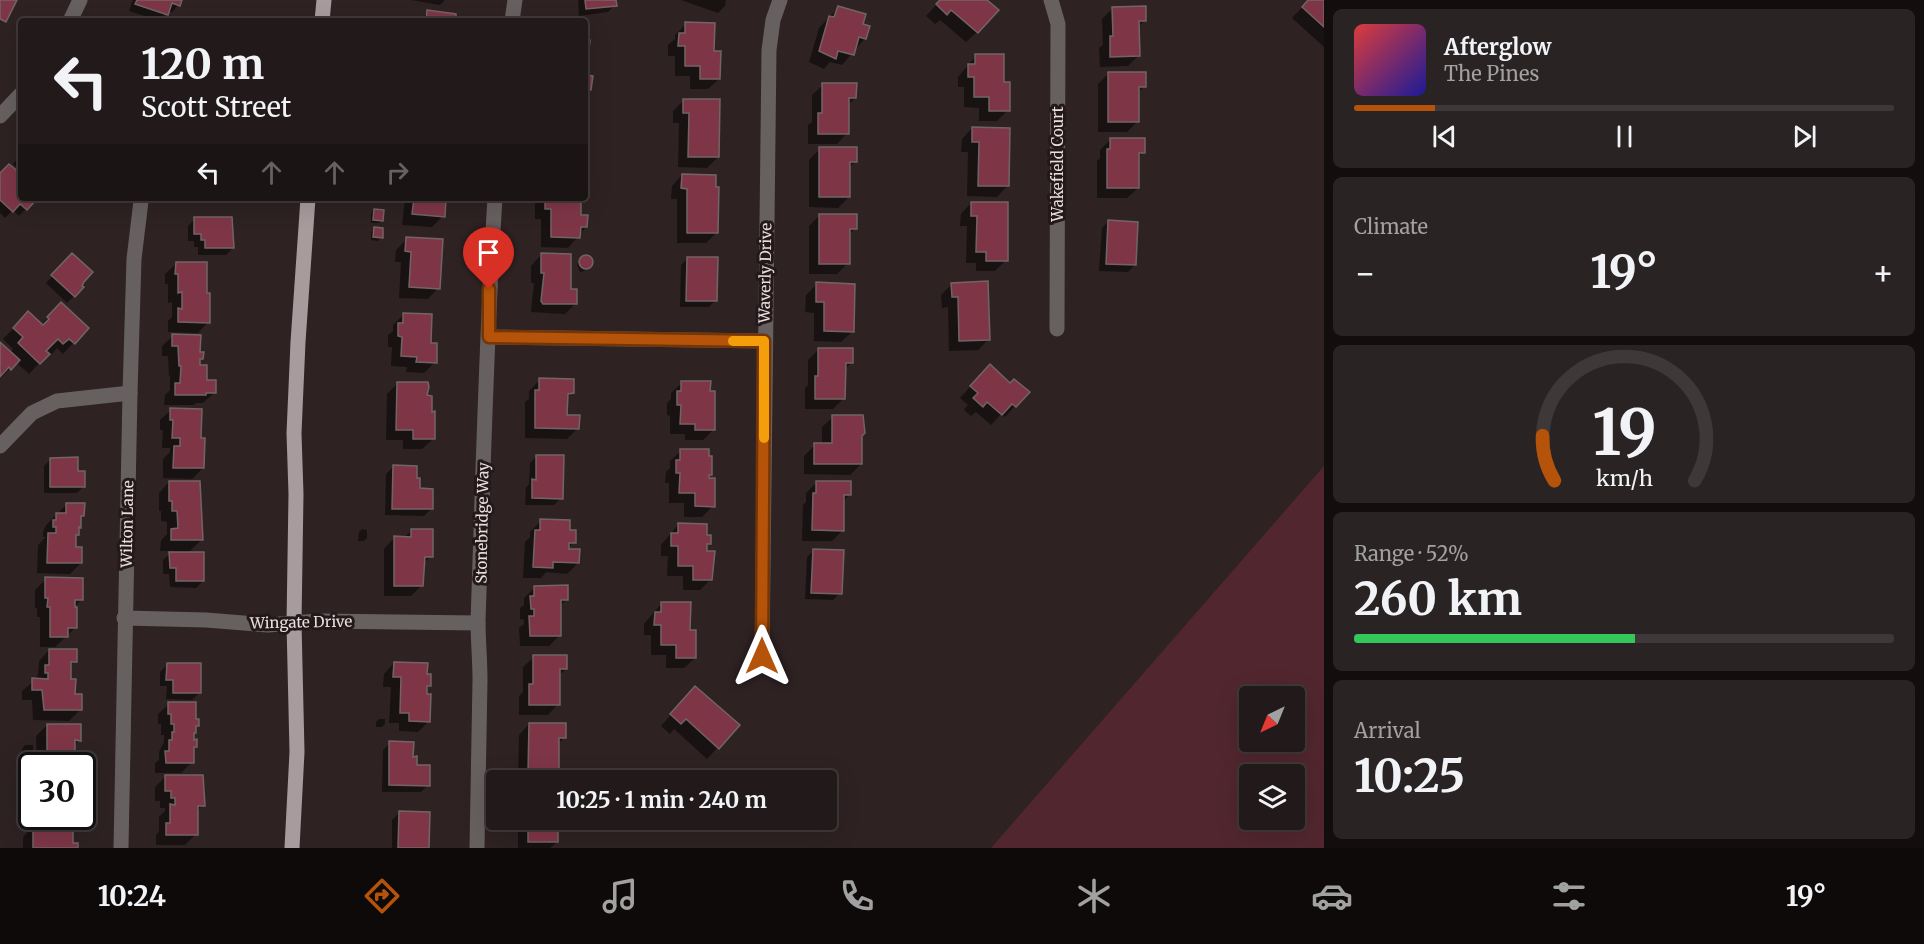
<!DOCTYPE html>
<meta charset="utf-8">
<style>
body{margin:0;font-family:Merriweather,serif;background:#2a2323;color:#f1f3f6;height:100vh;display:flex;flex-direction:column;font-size:22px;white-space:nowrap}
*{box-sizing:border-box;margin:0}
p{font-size:20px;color:#a2a1a2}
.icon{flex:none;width:33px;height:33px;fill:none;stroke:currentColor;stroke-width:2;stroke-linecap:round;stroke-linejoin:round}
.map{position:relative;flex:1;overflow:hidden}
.sheet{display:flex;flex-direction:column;gap:9px;padding:9px;background:#130e0e;width:600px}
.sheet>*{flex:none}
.top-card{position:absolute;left:18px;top:18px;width:570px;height:183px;border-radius:6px;box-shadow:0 6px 24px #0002,0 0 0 2px #3f3839;background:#221a1a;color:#f1f3f6;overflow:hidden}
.needle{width:39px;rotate:223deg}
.controls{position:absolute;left:1239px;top:686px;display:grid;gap:12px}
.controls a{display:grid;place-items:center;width:66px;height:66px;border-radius:6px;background:#221a1a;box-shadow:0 6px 24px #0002,0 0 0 2px #3f3839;font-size:30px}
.speed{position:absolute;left:18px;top:752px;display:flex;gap:12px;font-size:30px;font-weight:700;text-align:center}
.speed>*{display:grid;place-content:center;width:78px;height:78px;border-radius:50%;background:#221a1a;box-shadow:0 6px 24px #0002,0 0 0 2px #3f3839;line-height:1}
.speed .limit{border:3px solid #111;border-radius:9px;background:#fff;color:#111}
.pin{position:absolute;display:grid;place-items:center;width:51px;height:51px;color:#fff;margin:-62px -26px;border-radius:50% 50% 50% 0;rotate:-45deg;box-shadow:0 0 6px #0007}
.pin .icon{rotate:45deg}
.me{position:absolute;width:66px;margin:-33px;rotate:0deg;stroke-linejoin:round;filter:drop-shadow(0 0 4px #0008)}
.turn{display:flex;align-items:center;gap:21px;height:126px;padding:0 24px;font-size:27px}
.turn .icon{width:78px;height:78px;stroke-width:2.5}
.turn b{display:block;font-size:42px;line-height:51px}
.lanes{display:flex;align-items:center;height:57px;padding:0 24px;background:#0003;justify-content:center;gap:30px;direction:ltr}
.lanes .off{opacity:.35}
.big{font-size:45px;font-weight:700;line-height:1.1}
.sheet .card{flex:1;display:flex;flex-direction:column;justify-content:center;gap:9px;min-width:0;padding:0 21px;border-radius:9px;background:#2a2323}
.sheet .dial{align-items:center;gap:0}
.dial svg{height:156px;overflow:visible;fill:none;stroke:#3f3839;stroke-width:7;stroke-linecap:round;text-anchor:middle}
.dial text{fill:#f1f3f6;stroke:none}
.song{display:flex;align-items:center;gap:18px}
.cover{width:72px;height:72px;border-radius:9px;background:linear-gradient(135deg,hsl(0 70% 55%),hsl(240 70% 35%))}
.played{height:6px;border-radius:3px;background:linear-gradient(90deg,#b45309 15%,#3f3839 15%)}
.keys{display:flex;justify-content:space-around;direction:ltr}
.heat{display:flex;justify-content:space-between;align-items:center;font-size:33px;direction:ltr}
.charge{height:9px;border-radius:4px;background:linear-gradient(90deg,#34c759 52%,#3f3839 0)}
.trip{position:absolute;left:486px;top:770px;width:351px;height:60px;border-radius:6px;background:#221a1a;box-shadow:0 6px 24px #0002,0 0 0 2px #3f3839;font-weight:700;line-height:60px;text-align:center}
.tabs{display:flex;height:96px;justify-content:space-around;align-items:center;background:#0e0a0a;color:#a2a1a2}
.tabs .icon{width:42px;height:42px}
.tabs .on{color:#b45309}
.tabs b{font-size:27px;color:#f1f3f6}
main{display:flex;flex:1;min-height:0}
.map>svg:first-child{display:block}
.green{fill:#51262f;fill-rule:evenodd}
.shadow{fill:#0007}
.building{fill:#7e3647;stroke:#726466;stroke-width:1.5}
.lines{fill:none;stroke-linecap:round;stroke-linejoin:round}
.minor{stroke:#676061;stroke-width:15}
.primary{stroke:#a89b9d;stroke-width:15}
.route-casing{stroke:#753606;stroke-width:15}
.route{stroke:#b45309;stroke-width:10}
.slow{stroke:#f59e0b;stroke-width:10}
.labels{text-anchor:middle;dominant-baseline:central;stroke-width:6;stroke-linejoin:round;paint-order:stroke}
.street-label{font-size:15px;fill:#e7dfe0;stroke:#24181a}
</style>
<main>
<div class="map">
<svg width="1324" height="848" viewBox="0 0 1324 848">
<rect width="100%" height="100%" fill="#2e2223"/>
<path class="green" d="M1324,466v382h-333zM1250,696h44v45h-44zM1250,774h44v45h-44z"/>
<g class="shadow">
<path d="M133,0h47l-2,5 -6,7 -4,-1 -8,10 -31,-10z"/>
<path d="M411,0h34l-5,5z"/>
<path d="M578,0h37v5l-7,7 -29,4z"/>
<path d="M681,0h45l-1,6 -7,7z"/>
<path d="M941,0h44l-8,32 -11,10 -26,-22 -5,4 -9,-8z"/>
<path d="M1309,0h15v47l-32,-29z"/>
<path d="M838,8l23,17 4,13 -23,27 -12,-3 -6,7 -15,-7 10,-34z"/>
<path d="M1113,8l32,12 -7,7 1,28 -11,11 -28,1 -1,-19 4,-3 -1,-26z"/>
<path d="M428,12l26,9h-35z"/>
<path d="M686,24l27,29 6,26 -11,10h-18v-13h-15v-20h-7v-11l7,-6v-4z"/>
<path d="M976,56l27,28 5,26 -11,11h-18v-13l-15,-1v-20h-6v-10z"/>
<path d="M1109,73l35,13 -6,7v28l-11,11h-29v-48z"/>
<path d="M823,85l32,13 -7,7 -1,28 -10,11h-29v-19l4,-3v-27z"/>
<path d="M684,100l34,57 -11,11 -29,-1 1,-44h-6v-12z"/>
<path d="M972,128l35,58 -10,11 -30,-1 1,-44h-7l1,-13z"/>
<path d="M1111,139l32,13 -6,6 1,30 -11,10h-30v-37l3,-3v-8z"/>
<path d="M820,149l35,13 -7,6 1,29 -11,11 -29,-1v-47z"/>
<path d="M21,155v16l-8,-7z"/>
<path d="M0,175l21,1v22h15l-17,18 -6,-6 -8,8 -5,-5z"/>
<path d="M682,175l35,57 -11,11h-29v-44h-6l1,-13z"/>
<path d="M405,198h40l-2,18 -11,11 -30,-2z"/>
<path d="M535,198h45l-1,18 7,11 -18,21 -27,-1v-28h-6z"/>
<path d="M971,203l35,57 -11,11h-19v-8h-10l1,-37h-7l1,-12z"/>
<path d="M374,210l8,10 -3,3h-8v-9z"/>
<path d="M820,215l35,13 -6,7 -1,28 -11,11h-28v-48z"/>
<path d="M195,219l38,29 -7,7h-28v-8h-4v-6h-6v-15z"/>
<path d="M1109,221l26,44 -7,7 -29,-1 3,-43z"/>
<path d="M374,229l7,9 -3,3 -7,-1v-8z"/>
<path d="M407,239l31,49 -10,11 -29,-1 2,-36h-6l1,-12z"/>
<path d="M72,255l10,33 -15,15 -21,-20z"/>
<path d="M541,255l28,36 7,12 -11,11 -34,-2 3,-29h-3v-17z"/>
<path d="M584,257h4l3,3v5l-7,6 -4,1 -3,-8z"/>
<path d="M688,258l28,42 -7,7h-29l1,-42z"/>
<path d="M176,264l29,30 3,28 -10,11 -30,-1v-11l4,-4v-15l-4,1v-19h-3v-10z"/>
<path d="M817,284l35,48 -11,10 -27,-1v-28l-9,-1 1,-17z"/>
<path d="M952,284l37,55 -11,11 -29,1 -1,-44 -6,1 -1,-13z"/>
<path d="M61,304l26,24 -24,26 -6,-6 -5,6 -6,-5 -2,2 4,3 -19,20 -13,-12 -16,17v-35l10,9 3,-4 -10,-10 15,-15 23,1z"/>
<path d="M404,314l25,30 6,18 -11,11 -18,-1 1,-5 -16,-1 1,-19h-4v-12l5,-4v-6z"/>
<path d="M173,336l26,17 3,5 -3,3 6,20 9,12 -11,10h-7l-2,2h-30l1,-10 5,-5v-14h-1l-1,-20h-6v-10z"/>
<path d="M819,349l32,14 -7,7v28l-11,11h-28v-21l3,-3v-25z"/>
<path d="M979,377l36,29 -10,11 -4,-3 -10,11 -15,-13 -5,4 -7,-6 4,-5 -8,-7z"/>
<path d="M540,380l32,13 -6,6v17l12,12 -11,11 -42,-1v-36l4,-3v-8z"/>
<path d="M398,383l27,14 8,42 -11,10h-19v-9h-17l1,-46z"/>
<path d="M682,383l32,46 -11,11h-18v-6h-15v-18l-3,-1v-12l4,-4v-6z"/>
<path d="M171,410l28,30 4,28 -11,11 -29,-1v-19l7,-7v-4h-8l1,-18h-3v-10z"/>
<path d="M833,417l28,19v28l-11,11 -46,-1v-18l11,-11h7v-18z"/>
<path d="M681,451l30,23 -4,3 6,29 -11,11h-18v-14h-15v-20h-4l1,-11 4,-4v-7z"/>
<path d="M537,456l24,42 -7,7h-29l1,-17 3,-4 1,-21z"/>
<path d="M51,459l26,13 7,14 -7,7h-33v-27z"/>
<path d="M393,467l23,12 2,11 13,19 -7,7 -39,-1 1,-41z"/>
<path d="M169,482l32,58 -13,13 15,28 -7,7 -26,-1 -1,-13h-6v-14l10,-9h-13l1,-10 6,-7v-12l-6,-1v-10h-2v-18z"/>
<path d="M817,482l32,13 -6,7v28l-11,11h-30l1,-36 3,-3v-9z"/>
<path d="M67,504l16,11 -4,4v8l-5,10v11l7,15 -11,11 -33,-1 1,-28 8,-8h-3v-5l3,-7z"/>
<path d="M541,521l27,10 6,11 -8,8 12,13 -11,11 -21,-2 -5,6h-18l2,-36 5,-5v-5z"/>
<path d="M679,524l27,13 3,6 -4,4 6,32 -11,11h-17v-14h-16l1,-20h-7v-11z"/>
<path d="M362,529l5,1v8l-3,3h-6l1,-9z"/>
<path d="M412,530l19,26 -8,8 -1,21 -11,11h-27v-47l10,-11h10z"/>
<path d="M814,550l26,43 -7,7 -28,-1 2,-42z"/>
<path d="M46,579l36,20 -10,10 4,18 -21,20h-15v-30h-3v-9h-2v-18z"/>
<path d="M535,587l31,13 -6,6v29l-11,11h-29l-1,-18 5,-4v-4l-4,-1v-11l4,-3v-7z"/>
<path d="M662,603l27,29 6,26 -11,10h-18v-13h-15v-20h-7v-11z"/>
<path d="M49,650l26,11 -6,6v13l11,30 -11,11 -36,-1 -1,-20h-10v-9l13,-11 3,-5 1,-14z"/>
<path d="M534,657l32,12 -8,7v28l-10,11h-29v-19l4,-4v-25z"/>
<path d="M394,663l32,12 3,11 -4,4 4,31 -11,11 -19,-1v-8h-10l2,-36h-8l1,-13z"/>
<path d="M167,665l32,28 -7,7 -26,-1 1,-13h-7v-14z"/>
<path d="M685,699l53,26 -31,34 -33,-30 -4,5 -9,-8z"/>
<path d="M169,704l26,16 2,5 -5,9 3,12 -3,3v13l-11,11h-26v-10l4,-3v-8l5,-10v-7h-3v-11h-3v-10z"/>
<path d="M379,719h6v5l-3,3h-6v-5z"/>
<path d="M529,724l36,13 -7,7v28l-8,8h-32l1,-45z"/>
<path d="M47,725l33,15 -7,6v7l-3,3v6l3,3h-33v-2h-3l-1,-27z"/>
<path d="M390,743l22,15 16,27 -7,7h-39l1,-42z"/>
<path d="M25,745h8v5l-3,3 -8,1v-5z"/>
<path d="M166,776l37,29 -7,7v22l-11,11h-29v-10l3,-4v-14l6,-6v-3h-5v-7h-5v-14z"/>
<path d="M399,813l29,35h-36v-28z"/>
<path d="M39,816h36v9l-4,4v16l5,3h-53v-11l10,-11 6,1z"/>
<path d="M518,819h39v23l-7,6h-32z"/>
</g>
<g class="building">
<path d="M0,0h17l-11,22 -6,-3z"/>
<path d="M137,0h45l-2,6 -8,-3 -4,12 -33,-11z"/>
<path d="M585,0h31l1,6 -31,3z"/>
<path d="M940,0h47l12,10 -21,23 -27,-23 -4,5 -11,-11z"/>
<path d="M1308,0h16v27l-22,-20z"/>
<path d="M838,6l28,8 -3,10 7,2 -4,13 -7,-2 -5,18 -16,-4 -2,8 -17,-8 10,-35 5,1z"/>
<path d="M1146,6v15h-7l1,35 -30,1v-21h3l-1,-29z"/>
<path d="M427,10l29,4v6l3,1h-33z"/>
<path d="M685,22l30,1 -1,28h7l-1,28h-20v-13h-15v-20h-7l1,-13h6z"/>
<path d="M585,39l5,1 -4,35 7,1 -2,14 -6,-1z"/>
<path d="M975,54h29v28h6v29h-21v-14h-15v-20h-6v-13h7z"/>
<path d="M1108,72h38v15h-7v35h-31z"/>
<path d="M822,83h35l-1,15h-7v36h-31v-21h4z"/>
<path d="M683,99h37l-1,58h-31l1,-44h-6z"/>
<path d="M972,127l38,1 -1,58h-31l1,-44h-7z"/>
<path d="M1110,138h35v15h-6v35h-32v-39h3z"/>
<path d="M819,147h38v15h-7v35h-31z"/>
<path d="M9,164l12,10v24h17l-11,12 -7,-6 -7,8 -13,-12v-27z"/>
<path d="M682,174l34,1v12h3l-1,46h-31v-44l-6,-1z"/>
<path d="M414,198h32l-1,19 -33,-3z"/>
<path d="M545,198h36v17h7l-1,12h-6l-1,11 -29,-1v-28h-6z"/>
<path d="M971,202h37v59h-22v-9h-10l1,-36h-6z"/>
<path d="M374,209l10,1 -1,11 -10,-1z"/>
<path d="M819,214h38v15h-7v35h-31z"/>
<path d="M194,217h38l2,31h-29v-8h-4v-6h-7z"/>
<path d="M1108,220l30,2 -2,43 -30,-1z"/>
<path d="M374,227l9,1v10l-10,-1z"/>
<path d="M406,237l37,2 -3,50 -31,-2 2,-35 -6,-1z"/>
<path d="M72,253l21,19 -9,10 -2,4 2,1 -9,10 -24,-22z"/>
<path d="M541,253l30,1v35h6v15h-34l-2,-3 3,-28h-3z"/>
<circle cx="586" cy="262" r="7"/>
<path d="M687,257h31l-1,44h-31z"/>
<path d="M176,262h31v31h3v30l-32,-1v-14l4,1v-17l-4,1v-19h-3z"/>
<path d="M988,281l2,59 -31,1 -1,-44h-6l-1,-14z"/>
<path d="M816,282l39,2 -1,48 -30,-1v-29h-8z"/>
<path d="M61,302l28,26 -14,16 -6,-5 -6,5 -5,-5 -12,12 4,3 -10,10 -22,-21 5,-6 -10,-9 15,-17 15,14 6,-6 -2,-2z"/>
<path d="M403,313l29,1 -1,29h6v20l-21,-1 1,-5 -16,-1 1,-19 -4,-1v-13h5z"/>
<path d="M172,334l29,1 -1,17h4l-1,7h-3v6h7v15h9v13h-10v2h-31v-12h5l1,-17h-2l-1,-20h-6z"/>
<path d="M0,342l20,18 -9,10 -2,-3 -9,10z"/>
<path d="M818,348h35v15h-7l-1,36h-30v-23h3z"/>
<path d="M990,364l20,19 4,-4 16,13 -14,15 -4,-3 -10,11 -15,-13 -4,5 -10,-9 5,-5 -8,-7z"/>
<path d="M539,378l35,1v14l-6,1 -1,21h13l-1,14 -44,-1v-38h4z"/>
<path d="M681,381h30l-1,10h5v39h-20v-6h-15l1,-19h-4v-14h4z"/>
<path d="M397,382h31l1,5 -2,8 5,1v16l3,-1v28h-22v-9h-17z"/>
<path d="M170,408l32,1 -1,29h4l-1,30h-31l1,-22h6v-8h-8l1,-18h-3z"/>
<path d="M832,415h31l2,18 -3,3v28h-48v-21h18z"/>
<path d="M680,449h29v7h3v19h-3v3h6v29l-20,-1v-13h-16l1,-20h-4v-13h4z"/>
<path d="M536,455h28l-1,44 -31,-1v-19l4,1z"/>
<path d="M78,457v14h7v16h-35v-29z"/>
<path d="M393,465l24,1v12h3v10l13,1v20h-41z"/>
<path d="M169,481h31l3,59h-32v-11l7,-1 -1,-17h-5v-10h-3z"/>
<path d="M816,481h35v14h-7v36l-32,-1 1,-37h3z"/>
<path d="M66,503h19l-1,13h-3v12l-2,-1v8h-3v12h6v16h-35l1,-30h8v-6h-3v-7h3v-7h10z"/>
<path d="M540,519l30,1v10h6v13h-7v6h11l-1,14 -26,-1v6l-20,-1 2,-37h5z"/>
<path d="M678,523l29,1v11h4v9h-4v7h8l-3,29h-19v-14h-15v-20h-7v-13h7z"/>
<path d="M411,529h22v28h-8l-2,29h-29v-50l17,1z"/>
<path d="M813,549l31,1 -2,44 -31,-1z"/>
<path d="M169,552h35v29h-28v-13h-6z"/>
<path d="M45,577l38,1v22h-8v7h2v21h-9v9h-18v-30h-3l1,-9h-3z"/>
<path d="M568,585v15h-7v36h-31l-1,-20h5v-7h-3l-1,-13h4v-10z"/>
<path d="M661,602h30l-1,28h6v28h-20v-13h-15v-20h-7l1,-13h6z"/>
<path d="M49,649h28v13h-6v17h5l-1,15h7v16h-38l-2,-20h-10v-12l16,1v-6h-3v-8h4z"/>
<path d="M533,655h34v14h-7v36h-31v-21h4z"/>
<path d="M394,662l34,1 -1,11h4v12h-4v8h4l-1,28 -21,-1v-8h-9l1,-36h-8z"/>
<path d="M167,663h34v30h-28v-13h-7z"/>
<path d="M695,686l45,39 -21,24 -33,-30 -5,5 -11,-10z"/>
<path d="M168,702h28v17h3v7h-3v7h-2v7l3,-1v8h-3v16h-28l-1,-12h4v-11h3v-8h2v-8h-3v-10h-3z"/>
<path d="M529,723h37v15h-7v35h-31z"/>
<path d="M47,724h34v17l-6,-1v13h-3v8h3v4h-28v-5h3v-7h-3z"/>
<path d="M389,741l25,1 -1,15 4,-1v9h13v21l-41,-1z"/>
<path d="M165,775h38l2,31h-7v29h-32v-12h4v-19l5,1v-7h-4v-7h-6z"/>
<path d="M399,811l31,1 -1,36h-31z"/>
<path d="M49,816h28v10h-4v17h5v5h-45v-23h16z"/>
<rect x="528" y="819" width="30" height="23"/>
</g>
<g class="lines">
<g class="minor">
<path d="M1051,0l7,24 -1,305"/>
<path d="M70,21l10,-21"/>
<path d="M512,21l3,-21"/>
<path d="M0,116l21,-22"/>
<path d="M489,337l275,4"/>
<path d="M0,446l32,-33 25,-12 73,-8"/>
<path d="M124,618l82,2 62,5 51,-4 159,2"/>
<path d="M762,656l7,-606 4,-30 7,-20"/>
<path d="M121,848l9,-455 4,-134 7,-58"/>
<path d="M477,848c1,-56 2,-112 3,-168 0,-20 -2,-40 -2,-59 5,-141 8,-282 17,-423"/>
</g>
<g class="primary">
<path d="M322,21l2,-21"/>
<path d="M292,848l5,-96 -3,-129 2,-129 -2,-61 4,-91 10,-144"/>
</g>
</g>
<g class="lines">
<defs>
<path id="route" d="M489,289v48l275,4 -2,315"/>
</defs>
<use href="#route" class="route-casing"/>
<use href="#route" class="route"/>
<path class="slow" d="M733,341h31v97"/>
</g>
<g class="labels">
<g class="street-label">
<text transform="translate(1057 164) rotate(-90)">Wakefield Court</text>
<text transform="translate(765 273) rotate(-89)">Waverly Drive</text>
<text transform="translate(482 523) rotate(-89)">Stonebridge Way</text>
<text transform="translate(127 524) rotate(-89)">Wilton Lane</text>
<text transform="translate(301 622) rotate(-1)">Wingate Drive</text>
</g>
</g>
</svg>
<div class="controls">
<a><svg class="needle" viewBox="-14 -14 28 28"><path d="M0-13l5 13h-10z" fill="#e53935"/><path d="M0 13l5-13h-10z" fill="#a2a1a2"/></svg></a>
<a><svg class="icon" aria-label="layers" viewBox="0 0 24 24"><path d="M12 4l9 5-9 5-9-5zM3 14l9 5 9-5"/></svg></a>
</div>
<div class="speed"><div class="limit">30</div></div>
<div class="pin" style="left:489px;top:289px;background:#d93025"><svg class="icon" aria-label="arrive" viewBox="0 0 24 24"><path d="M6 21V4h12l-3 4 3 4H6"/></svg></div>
<svg class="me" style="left:762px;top:656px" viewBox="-20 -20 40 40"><path d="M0-17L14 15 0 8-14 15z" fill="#b45309" stroke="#fff" stroke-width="4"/></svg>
<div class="trip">10:25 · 1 min · 240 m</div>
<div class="top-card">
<div class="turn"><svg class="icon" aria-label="left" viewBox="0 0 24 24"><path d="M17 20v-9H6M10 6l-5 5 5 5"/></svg><div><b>120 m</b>Scott Street</div></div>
<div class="lanes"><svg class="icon" aria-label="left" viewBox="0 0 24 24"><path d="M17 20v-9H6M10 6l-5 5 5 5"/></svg><svg class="icon off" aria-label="ahead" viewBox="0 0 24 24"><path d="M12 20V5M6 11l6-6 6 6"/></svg><svg class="icon off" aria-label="ahead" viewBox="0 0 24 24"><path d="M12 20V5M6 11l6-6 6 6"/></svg><svg class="icon off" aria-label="right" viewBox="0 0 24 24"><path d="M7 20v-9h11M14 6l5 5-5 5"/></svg></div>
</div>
</div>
<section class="sheet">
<div class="card">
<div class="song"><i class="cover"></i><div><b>Afterglow</b><p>The Pines</p></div></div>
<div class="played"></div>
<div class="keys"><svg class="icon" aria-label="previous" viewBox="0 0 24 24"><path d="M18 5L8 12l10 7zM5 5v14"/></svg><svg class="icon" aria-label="pause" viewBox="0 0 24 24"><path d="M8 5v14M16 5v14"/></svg><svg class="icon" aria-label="next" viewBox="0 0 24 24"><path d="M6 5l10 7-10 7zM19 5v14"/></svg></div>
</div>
<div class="card"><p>Climate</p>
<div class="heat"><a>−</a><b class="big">19°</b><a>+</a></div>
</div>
<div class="card dial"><svg viewBox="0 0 100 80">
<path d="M14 69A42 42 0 1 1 86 69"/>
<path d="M14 69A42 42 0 0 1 8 46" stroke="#b45309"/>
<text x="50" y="56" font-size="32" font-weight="700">19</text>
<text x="50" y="72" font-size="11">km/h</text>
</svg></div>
<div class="card"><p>Range · 52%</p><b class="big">260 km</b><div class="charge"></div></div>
<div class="card"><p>Arrival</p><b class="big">10:25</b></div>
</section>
</main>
<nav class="tabs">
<b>10:24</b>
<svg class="icon on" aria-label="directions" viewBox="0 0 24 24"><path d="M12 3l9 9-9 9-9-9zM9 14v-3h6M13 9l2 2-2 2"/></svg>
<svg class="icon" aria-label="music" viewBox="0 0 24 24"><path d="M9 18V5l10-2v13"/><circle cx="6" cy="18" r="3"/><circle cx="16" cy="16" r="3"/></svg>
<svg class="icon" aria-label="phone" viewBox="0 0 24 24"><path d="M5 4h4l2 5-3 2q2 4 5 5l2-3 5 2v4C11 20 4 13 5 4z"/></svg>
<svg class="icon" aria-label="climate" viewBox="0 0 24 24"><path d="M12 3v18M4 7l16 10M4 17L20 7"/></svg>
<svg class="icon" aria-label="car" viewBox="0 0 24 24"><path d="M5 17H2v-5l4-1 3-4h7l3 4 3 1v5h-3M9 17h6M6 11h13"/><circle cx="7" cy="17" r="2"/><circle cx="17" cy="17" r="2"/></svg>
<svg class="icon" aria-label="filters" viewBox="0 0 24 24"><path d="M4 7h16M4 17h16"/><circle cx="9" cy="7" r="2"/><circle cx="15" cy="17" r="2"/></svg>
<b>19°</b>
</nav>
